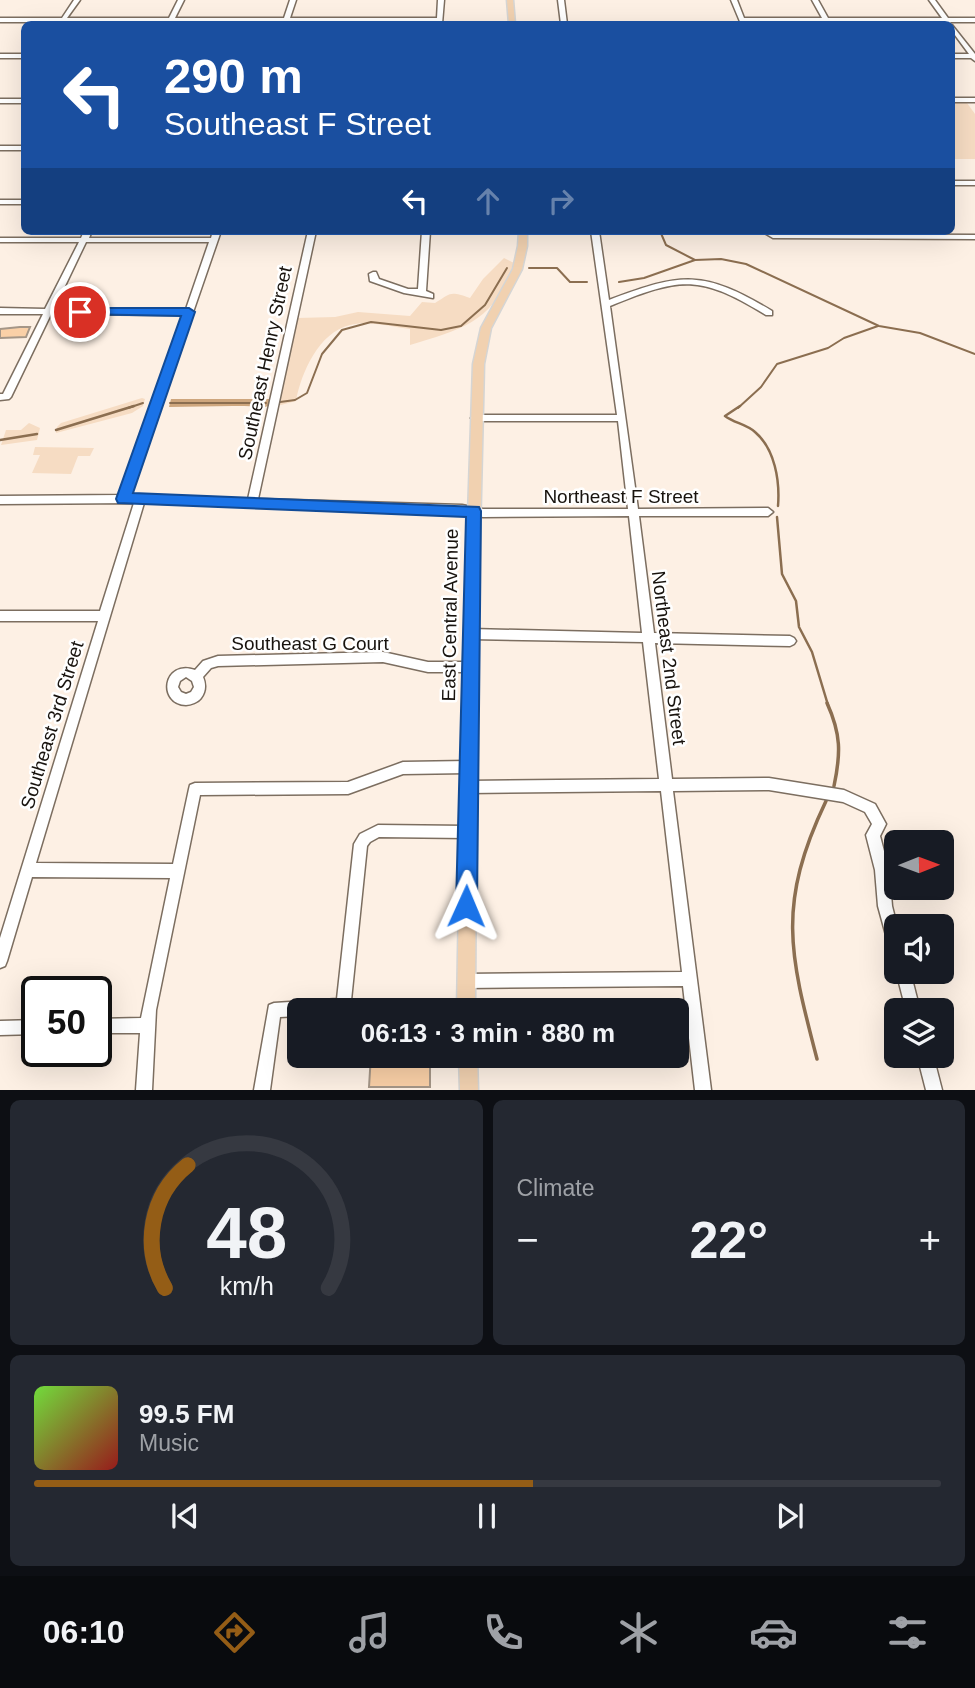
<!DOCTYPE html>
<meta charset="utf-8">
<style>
body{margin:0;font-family:Arial,sans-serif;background:#242831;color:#f1f3f6;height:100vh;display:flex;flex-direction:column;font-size:26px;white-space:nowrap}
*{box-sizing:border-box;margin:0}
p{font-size:23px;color:#9ea1a6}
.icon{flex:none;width:38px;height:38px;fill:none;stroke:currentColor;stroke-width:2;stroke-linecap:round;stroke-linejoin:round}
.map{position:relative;height:1090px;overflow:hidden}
.side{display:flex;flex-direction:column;gap:10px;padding:10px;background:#0d0f14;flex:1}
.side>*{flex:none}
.hud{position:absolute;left:21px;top:21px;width:934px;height:214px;border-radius:10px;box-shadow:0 7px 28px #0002;background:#1a4fa0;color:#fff;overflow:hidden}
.needle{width:46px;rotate:89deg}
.tools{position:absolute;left:884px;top:830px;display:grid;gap:14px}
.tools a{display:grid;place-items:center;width:70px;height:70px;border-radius:10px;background:#171b24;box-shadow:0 7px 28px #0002;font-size:35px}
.speed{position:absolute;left:21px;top:976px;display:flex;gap:14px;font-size:35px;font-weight:700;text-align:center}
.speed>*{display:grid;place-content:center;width:91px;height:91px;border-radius:50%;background:#171b24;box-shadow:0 7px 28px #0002;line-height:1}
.speed .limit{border:4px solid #111;border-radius:10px;background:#fff;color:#111}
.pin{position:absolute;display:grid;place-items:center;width:60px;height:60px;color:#fff;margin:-30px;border:4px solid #fff;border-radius:50%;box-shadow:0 2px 7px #0007}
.me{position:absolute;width:77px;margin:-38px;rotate:1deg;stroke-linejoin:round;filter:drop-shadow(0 0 5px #0008)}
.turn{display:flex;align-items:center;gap:24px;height:147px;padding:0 28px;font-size:32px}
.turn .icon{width:91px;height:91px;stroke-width:2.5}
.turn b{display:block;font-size:49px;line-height:60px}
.lanes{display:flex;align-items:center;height:66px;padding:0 28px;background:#0003;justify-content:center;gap:35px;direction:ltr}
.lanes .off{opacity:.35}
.big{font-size:52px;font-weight:600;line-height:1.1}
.side .tile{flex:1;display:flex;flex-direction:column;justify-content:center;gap:10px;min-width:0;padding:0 24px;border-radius:10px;background:#242831}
.side .dial{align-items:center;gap:0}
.dial svg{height:182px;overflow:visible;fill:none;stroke:#363941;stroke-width:7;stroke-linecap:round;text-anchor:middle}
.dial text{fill:#f1f3f6;stroke:none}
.song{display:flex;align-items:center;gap:21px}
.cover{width:84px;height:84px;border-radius:10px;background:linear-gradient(135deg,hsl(100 70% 55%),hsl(0 70% 35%))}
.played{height:7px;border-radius:4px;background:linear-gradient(90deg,#945d16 55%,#363941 55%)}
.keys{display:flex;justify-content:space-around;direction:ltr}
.heat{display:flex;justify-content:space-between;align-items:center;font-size:38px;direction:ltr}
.side .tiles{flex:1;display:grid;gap:10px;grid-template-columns:1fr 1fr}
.tile:last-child{grid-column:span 2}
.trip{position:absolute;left:287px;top:998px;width:402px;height:70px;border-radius:10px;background:#171b24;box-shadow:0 7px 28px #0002;font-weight:600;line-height:70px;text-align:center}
.dock{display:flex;height:112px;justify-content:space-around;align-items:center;background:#090b0e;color:#9ea1a6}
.dock .icon{width:49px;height:49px}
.dock .selected{color:#945d16}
.dock b{font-size:32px;color:#f1f3f6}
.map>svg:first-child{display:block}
.green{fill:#f6dcc3}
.forest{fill:#cea67d}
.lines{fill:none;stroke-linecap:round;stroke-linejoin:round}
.stream-far2{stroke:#8b6e50;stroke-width:2}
.stream-far1{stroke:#8b6e50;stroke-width:2.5}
.stream{stroke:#8b6e50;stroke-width:3.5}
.building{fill:#fad0a7;stroke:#a59687;stroke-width:2}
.minor-casing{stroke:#7c6e60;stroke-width:3}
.major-casing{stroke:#d5d5d4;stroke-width:3}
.minor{fill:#fff;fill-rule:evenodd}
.major{fill:#f1d1b0;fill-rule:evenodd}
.route{fill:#1a73e8;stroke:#114b97;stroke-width:2}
.labels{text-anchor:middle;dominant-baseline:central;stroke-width:5;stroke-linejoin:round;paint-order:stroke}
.street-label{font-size:19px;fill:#18130e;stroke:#fff}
</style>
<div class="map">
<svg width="975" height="1090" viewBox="0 0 975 1090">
<rect width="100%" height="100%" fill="#fdf0e4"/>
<g class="green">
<path d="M952,103h15l8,11v45h-23z"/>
<path d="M504,258l10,5c-19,58 -50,66 -104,82v-16c-18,-2 -42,-9 -60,-4 -31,7 -49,48 -54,76l-19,5 20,-88 38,-1 23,-5 52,4 12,-14 13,1c17,-10 14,-12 35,-5l13,-19z"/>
<path d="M142,398l3,1 -2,7 -11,7 -76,20 1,-6 4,-4z"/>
<path d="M29,423l11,5 -3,12 -36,5 5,-15h15z"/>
<path d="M35,447l59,1 -4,8h-12l-7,18 -39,-1 8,-18h-7z"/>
</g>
<path class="forest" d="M171,399h101l-1,6 -6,2c-32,-2 -64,0 -96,0z"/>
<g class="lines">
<g class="stream-far2">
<path d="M660,231l6,14 29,15"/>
<path d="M529,268h28l13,14h17"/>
<path d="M619,282l25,-4 51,-18 26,-1 25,5 133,62 41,7 55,21"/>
<path d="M280,402l15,-2 12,-7 15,-39 20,-24 29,-8 70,8 20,-4 24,-21 22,-37"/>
<path d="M170,403h96"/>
<path d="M128,408l15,-5"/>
<path d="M738,408l23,-21 16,-23 51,-16 16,-10 34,-12"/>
</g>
<g class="stream-far1">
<path d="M740,406l-15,10c9,7 21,8 30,16 20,17 25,49 23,74"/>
<path d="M56,430l78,-24"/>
<path d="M0,440l37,-6"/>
<path d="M777,517l5,57 14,27 3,26 13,25 16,53"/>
</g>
<g class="stream">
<path d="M827,703c14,31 14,50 7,83"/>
<path d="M817,1059c-28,-107 -40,-155 9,-258"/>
</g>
</g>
<g class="building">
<path d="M20,327h10l-4,10 -26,1v-9z"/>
<path d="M371,1055h59v32h-61z"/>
</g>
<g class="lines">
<defs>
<g id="minor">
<path d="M74,0h6l-13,18h102l9,-18h6l-9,18h109l6,-18h6l-6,18h147l1,-18h6l-2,24h-6v-2h-147l-1,2h-6l1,-2h-110l-1,2h-6l1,-2h-167v-4h62z"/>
<path d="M558,0h6l3,24h-6z"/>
<path d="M731,0h6l7,18h78l-10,-18h6l10,18h114l-13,-18h6l13,18h27v4h-24l-3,2 -3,-2h-115l1,2h-6l-1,-2h-78l1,2h-6z"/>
<path d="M952,25l23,29v7l-4,-3h-19v-4h17l-17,-23z"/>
<rect x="0" y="54" width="24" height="4"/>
<rect x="952" y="98" width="23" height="4"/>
<rect x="0" y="99" width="24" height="4"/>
<rect x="0" y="146" width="24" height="4"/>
<rect x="952" y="181" width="23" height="4"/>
<rect x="0" y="200" width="24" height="4"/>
<path d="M84,231h8l-3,7h122l2,-7h8l-91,264 118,4 60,-268h8l-58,268 204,6 21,4h145l-10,-88h-142l-5,-3 5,-3h141l-26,-184h8l10,69c73,-28 95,-30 163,11v4h-6c-67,-41 -85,-38 -156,-9l28,203 130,-1 5,4 -5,4h-129l15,117 136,3 4,2 2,3 -2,3 -4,2 -135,-3 17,136 97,-1 75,12 31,14 11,20 -6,12 9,34 3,36 5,20h-1v27l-5,-2 -2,-5 -11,-40 -3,-36 -9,-35 6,-11 -7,-12 -22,-10 -74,-12 -96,1 38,299h-16l-12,-104 -218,2 -5,-2 -2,-5 2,-5 5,-2 217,-2 -21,-181 -193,2 -4,-2 -2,-4 2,-4 4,-2 191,-2 -16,-137 -172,-3 -4,-2 -2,-3 2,-3 4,-2 171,4 -13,-117 -146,1 -21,-4 -318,-10 -108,360 137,1 16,-75 1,-4 5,-2 153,-1 55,-20 65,-1 4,2 2,4 -2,4 -4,2 -65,1 -55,20 -148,1 -44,215 -4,80h-16l4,-57h-44v-14l45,-1 29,-140 -138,-1 -25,84 -2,5 -5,2v-30l98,-317h-98v-10h100l34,-108 -134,1v-8l120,-1 64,-180 -133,-1 -40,83 -2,2 -9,1v-6h3l40,-80h-43v-6l45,1 34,-67h-79v-4h81zM86,242h123l-23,67h-132z"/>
<path d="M422,231h8l-4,60 7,3v4l-29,-5 -34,-12 -1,-7 4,-2h3l3,7 29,10h10z"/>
<path d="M761,231h9l5,3 200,1v4l-202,-1z"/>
<path d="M383,652l45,10h42l4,2 2,3 -2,3 -4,2h-42l-45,-10 -165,4 -7,2 -8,9c3,7 3,14 -2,21 -3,4 -10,7 -15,7 -29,-1 -23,-46 9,-35l8,-9 15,-5zM186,677l6,4 2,6 -3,5 -5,2 -5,-2 -3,-5 2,-6z"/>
<path d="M378,825l89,1 5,2 2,4 -2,4 -5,2 -88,-1 -9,5 -3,4 -17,164h-51v6l-19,1 -10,73h-16l15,-85 5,-2 63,-4 17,-155 6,-10z"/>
<path d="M896,971h14l10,39h-14z"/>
<path d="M37,1020v14l-37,1v-14z"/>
<path d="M917,1055h16l9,35h-16z"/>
</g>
<g id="major">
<path d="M507,0h6l2,24h-6z"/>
<path d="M519,231h8v15l-5,23 -31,59 -7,36 -7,303 -2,343h-18l6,-343 10,-303 8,-36 32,-59 5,-23z"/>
<path d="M459,1055h18l1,35h-18z"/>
</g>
</defs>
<use href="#minor" class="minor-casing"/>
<use href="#major" class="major-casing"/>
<use href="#minor" class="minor"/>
<use href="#major" class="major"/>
</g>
<path class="route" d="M80,308h109l6,4 -62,181 346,14 2,4 -4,395 -3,8 -8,3 -7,-3 -3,-8 10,-389 -348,-14 -2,-4 65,-183 -105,-2 -2,-2z"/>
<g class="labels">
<g class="street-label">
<text transform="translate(265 363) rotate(-78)">Southeast Henry Street</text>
<text x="621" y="496">Northeast F Street</text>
<text transform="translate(450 615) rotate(-89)">East Central Avenue</text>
<text x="310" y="643">Southeast G Court</text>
<text transform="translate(669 658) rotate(83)">Northeast 2nd Street</text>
<text transform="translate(52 725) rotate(-73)">Southeast 3rd Street</text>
</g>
</g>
</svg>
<div class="tools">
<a><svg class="needle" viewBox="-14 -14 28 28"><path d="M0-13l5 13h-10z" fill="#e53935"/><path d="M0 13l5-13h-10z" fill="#9ea1a6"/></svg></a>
<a><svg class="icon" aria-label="sound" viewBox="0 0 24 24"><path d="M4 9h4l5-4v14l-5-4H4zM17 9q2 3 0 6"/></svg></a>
<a><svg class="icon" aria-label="layers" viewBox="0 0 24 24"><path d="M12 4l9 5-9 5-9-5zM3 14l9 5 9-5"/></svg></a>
</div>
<div class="speed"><div class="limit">50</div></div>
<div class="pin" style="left:80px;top:312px;background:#d93025"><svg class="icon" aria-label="arrive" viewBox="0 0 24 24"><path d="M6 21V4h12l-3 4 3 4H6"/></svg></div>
<svg class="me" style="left:466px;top:906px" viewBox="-20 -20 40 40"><path d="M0-17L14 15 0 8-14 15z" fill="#1a73e8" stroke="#fff" stroke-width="4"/></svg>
<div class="trip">06:13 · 3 min · 880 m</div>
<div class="hud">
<div class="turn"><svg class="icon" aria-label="left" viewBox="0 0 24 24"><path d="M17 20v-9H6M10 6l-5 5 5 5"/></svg><div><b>290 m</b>Southeast F Street</div></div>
<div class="lanes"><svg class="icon" aria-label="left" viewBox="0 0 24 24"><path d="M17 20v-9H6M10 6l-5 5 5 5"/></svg><svg class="icon off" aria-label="ahead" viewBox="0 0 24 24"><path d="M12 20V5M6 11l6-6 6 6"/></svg><svg class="icon off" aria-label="right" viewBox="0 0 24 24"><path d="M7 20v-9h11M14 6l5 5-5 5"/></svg></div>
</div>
</div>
<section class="side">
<div class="tiles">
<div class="tile dial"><svg viewBox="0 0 100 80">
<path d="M14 69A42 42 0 1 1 86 69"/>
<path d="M14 69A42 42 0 0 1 24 15" stroke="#945d16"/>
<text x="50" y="56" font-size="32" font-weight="700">48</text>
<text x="50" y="72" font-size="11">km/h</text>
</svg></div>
<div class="tile"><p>Climate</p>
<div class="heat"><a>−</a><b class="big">22°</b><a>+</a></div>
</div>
<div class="tile">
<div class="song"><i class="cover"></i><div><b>99.5 FM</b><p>Music</p></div></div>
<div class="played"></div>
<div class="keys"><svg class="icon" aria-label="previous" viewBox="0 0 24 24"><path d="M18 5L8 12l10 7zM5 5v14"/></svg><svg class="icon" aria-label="pause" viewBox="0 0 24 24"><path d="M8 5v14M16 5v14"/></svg><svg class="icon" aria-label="next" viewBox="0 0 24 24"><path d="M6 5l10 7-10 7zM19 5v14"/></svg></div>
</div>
</div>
</section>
<nav class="dock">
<b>06:10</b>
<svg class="icon selected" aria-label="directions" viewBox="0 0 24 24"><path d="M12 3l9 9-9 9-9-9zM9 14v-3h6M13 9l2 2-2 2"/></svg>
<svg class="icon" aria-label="music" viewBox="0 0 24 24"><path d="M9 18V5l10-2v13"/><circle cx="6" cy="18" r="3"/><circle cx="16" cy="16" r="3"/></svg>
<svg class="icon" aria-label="phone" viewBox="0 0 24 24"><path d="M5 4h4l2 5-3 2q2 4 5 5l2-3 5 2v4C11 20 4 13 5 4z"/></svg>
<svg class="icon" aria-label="climate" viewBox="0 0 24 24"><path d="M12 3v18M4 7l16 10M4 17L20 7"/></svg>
<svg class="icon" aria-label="car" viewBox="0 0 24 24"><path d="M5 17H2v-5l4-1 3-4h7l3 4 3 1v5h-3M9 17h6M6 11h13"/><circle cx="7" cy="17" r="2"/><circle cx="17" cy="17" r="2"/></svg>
<svg class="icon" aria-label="filters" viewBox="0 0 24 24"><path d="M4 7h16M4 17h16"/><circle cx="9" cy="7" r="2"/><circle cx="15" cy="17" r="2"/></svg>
</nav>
